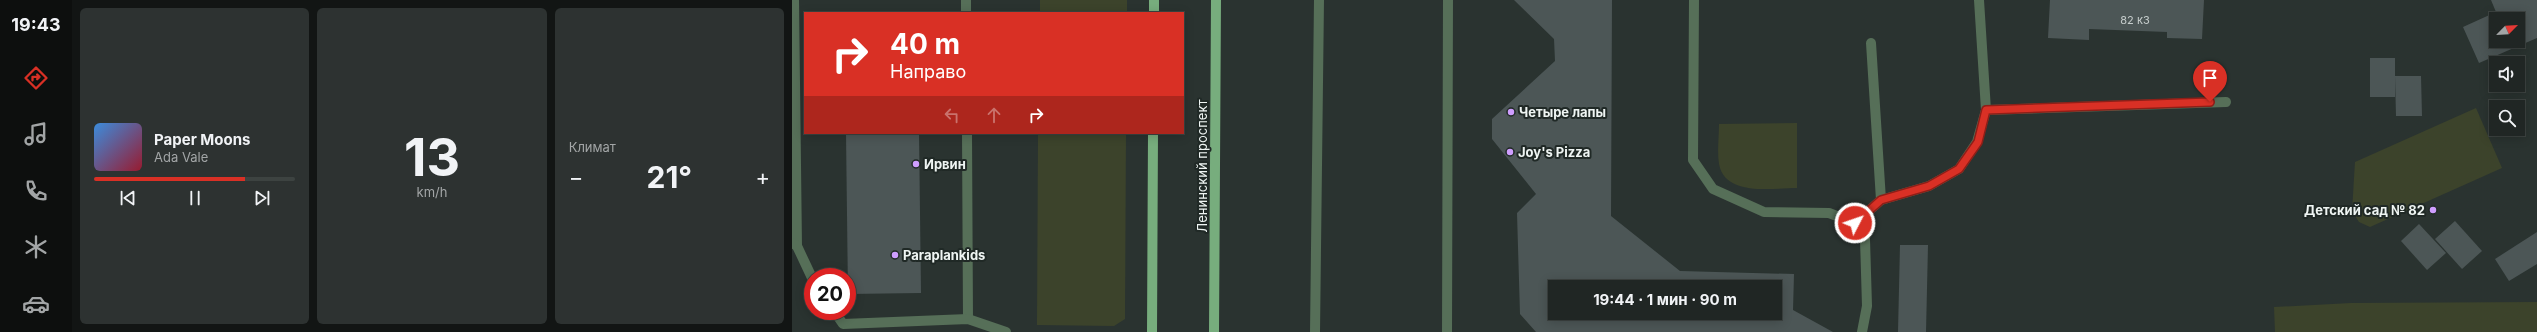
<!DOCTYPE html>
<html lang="ru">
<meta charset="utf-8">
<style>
body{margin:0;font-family:Inter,sans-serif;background:#2d3231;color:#f1f3f6;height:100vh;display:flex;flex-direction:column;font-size:15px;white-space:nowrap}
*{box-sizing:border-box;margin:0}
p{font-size:13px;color:#a2a5a6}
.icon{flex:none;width:22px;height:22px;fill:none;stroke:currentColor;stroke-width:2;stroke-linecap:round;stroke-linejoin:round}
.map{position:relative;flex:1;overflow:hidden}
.details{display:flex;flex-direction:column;gap:8px;padding:8px;background:#121514;width:720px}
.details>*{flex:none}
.guide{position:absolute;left:12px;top:12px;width:380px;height:122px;border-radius:0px;box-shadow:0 2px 10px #0003,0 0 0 1px #3d4341;background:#d93025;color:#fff;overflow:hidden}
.needle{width:26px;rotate:66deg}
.controls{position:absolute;left:1697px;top:12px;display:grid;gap:8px}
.controls a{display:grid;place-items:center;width:36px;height:36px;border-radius:0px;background:#202624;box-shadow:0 2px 10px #0003,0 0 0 1px #3d4341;font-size:20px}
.speed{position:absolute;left:12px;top:268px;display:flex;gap:8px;font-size:20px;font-weight:700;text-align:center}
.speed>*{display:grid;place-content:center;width:52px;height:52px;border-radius:50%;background:#202624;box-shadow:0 2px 10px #0003,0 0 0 1px #3d4341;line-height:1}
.speed .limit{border:6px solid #d22;background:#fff;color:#111}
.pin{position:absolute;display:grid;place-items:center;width:34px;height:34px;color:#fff;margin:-41px -17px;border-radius:50% 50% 50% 0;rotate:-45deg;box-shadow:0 0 4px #0007}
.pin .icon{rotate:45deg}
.me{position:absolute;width:44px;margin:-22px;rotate:49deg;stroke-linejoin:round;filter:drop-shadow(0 0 3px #0008)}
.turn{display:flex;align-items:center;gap:14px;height:84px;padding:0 20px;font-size:18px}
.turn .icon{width:52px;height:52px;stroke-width:2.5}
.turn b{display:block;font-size:28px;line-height:34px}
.lanes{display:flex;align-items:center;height:38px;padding:0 20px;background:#0003;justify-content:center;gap:20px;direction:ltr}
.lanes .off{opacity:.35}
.big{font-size:30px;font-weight:700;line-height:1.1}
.details .card{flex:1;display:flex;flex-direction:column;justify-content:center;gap:6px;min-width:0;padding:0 14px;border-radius:6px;background:#2d3231}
.details .dial{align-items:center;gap:0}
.dial b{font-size:52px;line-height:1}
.song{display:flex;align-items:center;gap:12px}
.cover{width:48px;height:48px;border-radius:6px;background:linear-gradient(135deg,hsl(210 70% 55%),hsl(350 70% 35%))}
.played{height:4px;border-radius:2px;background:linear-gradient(90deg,#d93025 75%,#3d4341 75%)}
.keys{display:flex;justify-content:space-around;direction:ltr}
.heat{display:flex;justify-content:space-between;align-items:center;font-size:22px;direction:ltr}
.details .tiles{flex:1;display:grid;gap:8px;grid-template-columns:repeat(3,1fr)}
.trip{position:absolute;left:756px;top:280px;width:234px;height:40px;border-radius:0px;background:#202624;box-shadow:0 2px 10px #0003,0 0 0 1px #3d4341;font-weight:700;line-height:40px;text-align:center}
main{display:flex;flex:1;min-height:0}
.tabs{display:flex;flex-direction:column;width:72px;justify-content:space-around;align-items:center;background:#0d0f0e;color:#a2a5a6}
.tabs .icon{width:28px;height:28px}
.tabs .on{color:#d93025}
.tabs b{font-size:18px;color:#f1f3f6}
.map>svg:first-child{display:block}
.green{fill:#3c432b}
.building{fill:#4c5656;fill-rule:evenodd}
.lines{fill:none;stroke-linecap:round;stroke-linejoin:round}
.minor{stroke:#566f58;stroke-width:10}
.major{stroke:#77ad7d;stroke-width:10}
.route-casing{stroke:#8d1f18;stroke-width:10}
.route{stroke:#d93025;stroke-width:7}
.poi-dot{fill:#cf9eff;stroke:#202926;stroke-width:1.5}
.labels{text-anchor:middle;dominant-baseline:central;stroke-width:4;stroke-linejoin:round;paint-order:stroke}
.number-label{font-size:11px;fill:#c6cdcc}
.poi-label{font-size:13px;font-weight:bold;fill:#eff5f3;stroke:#202926;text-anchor:start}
.street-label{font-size:13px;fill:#eff5f3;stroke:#202926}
</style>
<main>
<nav class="tabs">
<b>19:43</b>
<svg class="icon on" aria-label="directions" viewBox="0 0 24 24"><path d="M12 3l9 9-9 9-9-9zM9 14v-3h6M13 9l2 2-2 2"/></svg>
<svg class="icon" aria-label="music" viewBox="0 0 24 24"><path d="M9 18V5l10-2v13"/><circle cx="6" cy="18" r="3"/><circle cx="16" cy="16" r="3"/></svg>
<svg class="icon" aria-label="phone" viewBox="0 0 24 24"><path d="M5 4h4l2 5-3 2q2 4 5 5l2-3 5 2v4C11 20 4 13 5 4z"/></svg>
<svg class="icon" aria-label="climate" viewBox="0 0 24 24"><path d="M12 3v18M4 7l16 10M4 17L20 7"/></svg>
<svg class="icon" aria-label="car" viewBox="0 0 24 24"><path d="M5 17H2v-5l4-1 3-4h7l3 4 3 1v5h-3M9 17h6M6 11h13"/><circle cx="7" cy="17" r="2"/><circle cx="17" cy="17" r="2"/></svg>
</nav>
<section class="details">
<div class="tiles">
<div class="card">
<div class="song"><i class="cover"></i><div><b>Paper Moons</b><p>Ada Vale</p></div></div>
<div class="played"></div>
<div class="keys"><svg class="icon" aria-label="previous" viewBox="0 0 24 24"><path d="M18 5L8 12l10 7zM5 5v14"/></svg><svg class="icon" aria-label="pause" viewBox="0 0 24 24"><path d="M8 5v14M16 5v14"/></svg><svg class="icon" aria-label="next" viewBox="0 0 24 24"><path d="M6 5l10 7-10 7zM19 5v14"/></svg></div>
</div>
<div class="card dial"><b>13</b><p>km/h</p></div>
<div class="card"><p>Климат</p>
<div class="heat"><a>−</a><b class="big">21°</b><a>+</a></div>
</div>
</div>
</section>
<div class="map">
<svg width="1745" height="332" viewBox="0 0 1745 332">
<rect width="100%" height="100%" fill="#2a3330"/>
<g class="green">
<rect x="248" y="0" width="87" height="13"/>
<path d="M1684,108l26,60 -132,59 -11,-5 -7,-11 3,-49z"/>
<path d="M1005,123v65c-24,0 -72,9 -78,-24 -2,-13 0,-27 0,-40z"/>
<path d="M246,133h88l-1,186 -11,7 -77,-1z"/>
<path d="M1745,302v30h-262l-1,-25 77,-4z"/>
</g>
<g class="building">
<path d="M722,0h98l-1,216 69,55 114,3 -1,36 40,22h-297l-16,-18 -3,-101 19,-19 -44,-55v-20l63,-58 -1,-22zM763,287h220v26h-220z"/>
<path d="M1258,0h154l-2,39 -35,-1v-6l-78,-3v11l-41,-2z"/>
<path d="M1699,0h46v38l-58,25 -16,-36 33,-15zM1704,19h22v22h-22z"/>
<rect x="1578" y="58" width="25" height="39"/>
<path d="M1603,76h26l1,40h-26z"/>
<path d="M54,133h73l2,160 -73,1z"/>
<path d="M1663,221l27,30 -20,18 -27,-30z"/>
<path d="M1627,224l27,29 -19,17 -26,-29z"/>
<path d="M1745,232v32l-28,17 -14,-22z"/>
<path d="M1108,245h28l-2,87h-28z"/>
</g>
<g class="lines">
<g class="minor">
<path d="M2,0l3,246"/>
<path d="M174,0v13"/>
<path d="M902,0l-1,160 20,29 51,23 65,1 26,10 10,16 2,67 -5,26"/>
<path d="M1079,43l10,157"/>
<path d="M1194,110l240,-8"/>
<path d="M175,133l1,186"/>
<path d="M1063,223l26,-23 48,-14 30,-17 18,-27 9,-32 -7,-110"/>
<path d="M0,243l5,3 16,34"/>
<path d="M42,311l9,13 125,-5 38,13"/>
<path d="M523,332l4,-332"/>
<path d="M655,332l1,-332"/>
</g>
<g class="major">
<path d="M362,13v-13"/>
<path d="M360,332l1,-199"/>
<path d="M422,332l2,-332"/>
</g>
</g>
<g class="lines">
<defs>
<path id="route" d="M1063,223l26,-23 48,-14 30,-17 19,-27 8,-32 224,-8"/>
</defs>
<use href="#route" class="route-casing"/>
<use href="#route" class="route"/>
</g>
<g class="poi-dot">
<circle cx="719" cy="112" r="4"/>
<circle cx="718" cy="152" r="4"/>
<circle cx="124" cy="164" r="4"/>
<circle cx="1641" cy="210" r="4"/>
<circle cx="103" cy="255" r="4"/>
</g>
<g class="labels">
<g class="number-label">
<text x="1343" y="20">82 к3</text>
</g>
<g class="poi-label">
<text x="727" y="112">Четыре лапы</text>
<text x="726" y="152">Joy's Pizza</text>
<text x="132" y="164">Ирвин</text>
<text x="1633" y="210" text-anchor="end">Детский сад № 82</text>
<text x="111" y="255">Paraplankids</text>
</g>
<g class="street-label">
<text transform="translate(410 166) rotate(-90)">Ленинский проспект</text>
</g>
</g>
</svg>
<div class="controls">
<a><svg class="needle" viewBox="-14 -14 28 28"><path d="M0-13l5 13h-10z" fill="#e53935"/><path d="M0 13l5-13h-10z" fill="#a2a5a6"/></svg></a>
<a><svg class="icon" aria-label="sound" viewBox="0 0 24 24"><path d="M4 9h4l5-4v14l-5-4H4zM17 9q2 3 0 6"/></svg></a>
<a><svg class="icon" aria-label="search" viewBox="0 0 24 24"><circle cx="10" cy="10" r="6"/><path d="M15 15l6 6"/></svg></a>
</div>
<div class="speed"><div class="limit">20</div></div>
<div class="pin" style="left:1418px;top:102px;background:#d93025"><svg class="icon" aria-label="arrive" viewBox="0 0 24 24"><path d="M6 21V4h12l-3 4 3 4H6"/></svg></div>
<svg class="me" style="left:1063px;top:223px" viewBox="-20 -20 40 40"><circle r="17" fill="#d93025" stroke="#fff" stroke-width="3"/><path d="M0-11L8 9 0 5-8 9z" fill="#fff"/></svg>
<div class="trip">19:44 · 1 мин · 90 m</div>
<div class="guide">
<div class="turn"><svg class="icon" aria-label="right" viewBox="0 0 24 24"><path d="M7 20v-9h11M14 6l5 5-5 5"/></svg><div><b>40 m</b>Направо</div></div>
<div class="lanes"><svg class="icon off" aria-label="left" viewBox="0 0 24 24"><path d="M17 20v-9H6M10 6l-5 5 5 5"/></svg><svg class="icon off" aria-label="ahead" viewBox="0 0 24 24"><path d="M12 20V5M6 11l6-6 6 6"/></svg><svg class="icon" aria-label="right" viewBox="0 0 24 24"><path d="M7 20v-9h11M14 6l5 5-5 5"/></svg></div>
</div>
</div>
</main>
